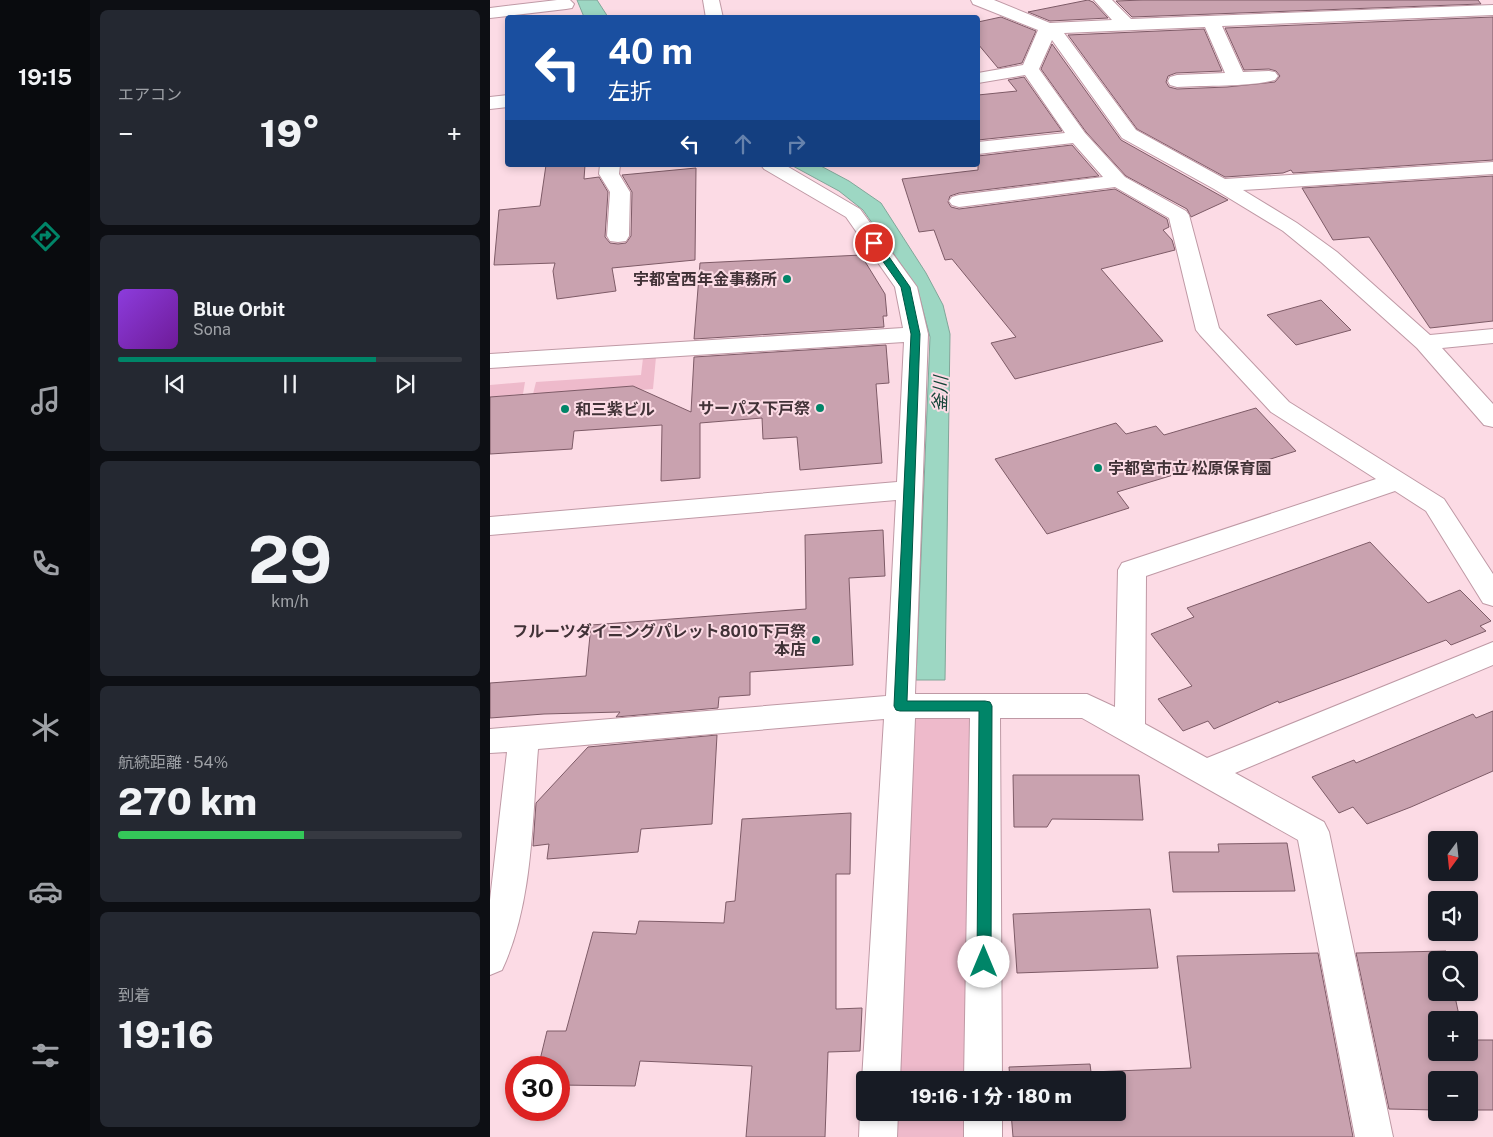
<!DOCTYPE html>
<html lang="ja">
<meta charset="utf-8">
<style>
body{margin:0;font-family:"Public Sans","Noto Sans JP",sans-serif;background:#242831;color:#f1f3f6;height:100vh;display:flex;flex-direction:column;font-size:19px;white-space:nowrap}
*{box-sizing:border-box;margin:0}
p{font-size:16px;color:#9ea1a6}
.icon{flex:none;width:28px;height:28px;fill:none;stroke:currentColor;stroke-width:2;stroke-linecap:round;stroke-linejoin:round}
.map{position:relative;flex:1;overflow:hidden}
.sheet{display:flex;flex-direction:column;gap:10px;padding:10px;background:#0d0f14;width:400px}
.sheet>*{flex:none}
.guide{position:absolute;left:15px;top:15px;width:475px;height:152px;border-radius:5px;box-shadow:0 2px 8px #0003;background:#1a4fa0;color:#fff;overflow:hidden}
.needle{width:32px;rotate:195deg}
.fabs{position:absolute;left:938px;top:831px;display:grid;gap:10px}
.fabs a{display:grid;place-items:center;width:50px;height:50px;border-radius:5px;background:#171b24;box-shadow:0 2px 8px #0003;font-size:25px}
.speed{position:absolute;left:15px;top:1056px;display:flex;gap:10px;font-size:25px;font-weight:700;text-align:center}
.speed>*{display:grid;place-content:center;width:65px;height:65px;border-radius:50%;background:#171b24;box-shadow:0 2px 8px #0003;line-height:1}
.speed .limit{border:8px solid #d22;background:#fff;color:#111}
.pin{position:absolute;display:grid;place-items:center;width:42px;height:42px;color:#fff;margin:-21px;border:2px solid #fff;border-radius:50%;box-shadow:0 1px 5px #0007}
.me{position:absolute;width:55px;margin:-28px;rotate:0deg;stroke-linejoin:round;filter:drop-shadow(0 0 4px #0008)}
.turn{display:flex;align-items:center;gap:18px;height:105px;padding:0 20px;font-size:22px}
.turn .icon{width:65px;height:65px;stroke-width:2.5}
.turn b{display:block;font-size:35px;line-height:42px}
.lanes{display:flex;align-items:center;height:48px;padding:0 20px;background:#0003;justify-content:center;gap:25px;direction:ltr}
.lanes .off{opacity:.35}
.big{font-size:38px;font-weight:800;line-height:1.1}
.sheet .widget{flex:1;display:flex;flex-direction:column;justify-content:center;gap:8px;min-width:0;padding:0 18px;border-radius:8px;background:#242831}
.sheet .dial{align-items:center;gap:0}
.dial b{font-size:65px;line-height:1}
.song{display:flex;align-items:center;gap:15px}
.cover{width:60px;height:60px;border-radius:8px;background:linear-gradient(135deg,hsl(270 70% 55%),hsl(280 70% 35%))}
.played{height:5px;border-radius:2px;background:linear-gradient(90deg,#008568 75%,#363941 75%)}
.keys{display:flex;justify-content:space-around;direction:ltr}
.heat{display:flex;justify-content:space-between;align-items:center;font-size:28px;direction:ltr}
.charge{height:8px;border-radius:4px;background:linear-gradient(90deg,#34c759 54%,#363941 0)}
.trip{position:absolute;left:366px;top:1071px;width:270px;height:50px;border-radius:5px;background:#171b24;box-shadow:0 2px 8px #0003;font-weight:800;line-height:50px;text-align:center}
main{display:flex;flex:1;min-height:0}
.tab-bar{display:flex;flex-direction:column;width:90px;justify-content:space-around;align-items:center;background:#090b0e;color:#9ea1a6}
.tab-bar .icon{width:35px;height:35px}
.tab-bar .active{color:#008568}
.tab-bar b{font-size:22px;color:#f1f3f6}
.map>svg:first-child{display:block}
.green{fill:#eebacb}
.water{fill:#9dd7c3;stroke:#81a699}
.building{fill:#c9a2af;stroke:#7e5b67}
.lines{fill:none;stroke-linecap:round;stroke-linejoin:round}
.street-casing{stroke:#bf99a5;stroke-width:2}
.street{fill:#fff;fill-rule:evenodd}
.route{fill:#008568;stroke:#005644}
.poi-dot{fill:#008568;stroke:#fcdbe5;stroke-width:2}
.labels{text-anchor:middle;dominant-baseline:central;stroke-width:4;stroke-linejoin:round;paint-order:stroke}
.poi-label{font-size:16px;font-weight:bold;fill:#413237;stroke:#fcdbe5;text-anchor:end}
.water-label{font-size:18px;font-style:italic;fill:#134437;stroke:#fcdbe5}
</style>
<main>
<nav class="tab-bar">
<b>19:15</b>
<svg class="icon active" aria-label="directions" viewBox="0 0 24 24"><path d="M12 3l9 9-9 9-9-9zM9 14v-3h6M13 9l2 2-2 2"/></svg>
<svg class="icon" aria-label="music" viewBox="0 0 24 24"><path d="M9 18V5l10-2v13"/><circle cx="6" cy="18" r="3"/><circle cx="16" cy="16" r="3"/></svg>
<svg class="icon" aria-label="phone" viewBox="0 0 24 24"><path d="M5 4h4l2 5-3 2q2 4 5 5l2-3 5 2v4C11 20 4 13 5 4z"/></svg>
<svg class="icon" aria-label="climate" viewBox="0 0 24 24"><path d="M12 3v18M4 7l16 10M4 17L20 7"/></svg>
<svg class="icon" aria-label="car" viewBox="0 0 24 24"><path d="M5 17H2v-5l4-1 3-4h7l3 4 3 1v5h-3M9 17h6M6 11h13"/><circle cx="7" cy="17" r="2"/><circle cx="17" cy="17" r="2"/></svg>
<svg class="icon" aria-label="filters" viewBox="0 0 24 24"><path d="M4 7h16M4 17h16"/><circle cx="9" cy="7" r="2"/><circle cx="15" cy="17" r="2"/></svg>
</nav>
<section class="sheet">
<div class="widget"><p>エアコン</p>
<div class="heat"><a>−</a><b class="big">19°</b><a>+</a></div>
</div>
<div class="widget">
<div class="song"><i class="cover"></i><div><b>Blue Orbit</b><p>Sona</p></div></div>
<div class="played"></div>
<div class="keys"><svg class="icon" aria-label="previous" viewBox="0 0 24 24"><path d="M18 5L8 12l10 7zM5 5v14"/></svg><svg class="icon" aria-label="pause" viewBox="0 0 24 24"><path d="M8 5v14M16 5v14"/></svg><svg class="icon" aria-label="next" viewBox="0 0 24 24"><path d="M6 5l10 7-10 7zM19 5v14"/></svg></div>
</div>
<div class="widget dial"><b>29</b><p>km/h</p></div>
<div class="widget"><p>航続距離 · 54%</p><b class="big">270 km</b><div class="charge"></div></div>
<div class="widget"><p>到着</p><b class="big">19:16</b></div>
</section>
<div class="map">
<svg width="1003" height="1137" viewBox="0 0 1003 1137">
<rect width="100%" height="100%" fill="#fcdbe5"/>
<g class="green">
<path d="M166,357l-3,32 -13,1 -7,-4 -100,8 3,-12 105,-7 2,-17z"/>
<path d="M35,382l-2,12 -33,3v-12z"/>
<path d="M420,718h63l-2,362h-73z"/>
<path d="M407,1113h74v24h-75z"/>
</g>
<g class="water">
<path d="M87,0h20l11,17h-24z"/>
<path d="M301,165h28l30,16 32,22 45,70 17,32 7,29 -5,346h-29l14,-343 -13,-50 -54,-77 -24,-19z"/>
</g>
<g class="building">
<path d="M598,0l5,2 15,16 -58,3 -22,-9z"/>
<path d="M653,0h335l3,4 -349,13 -16,-16z"/>
<path d="M511,17l35,14 -14,32 -24,5 -20,-24v-22z"/>
<path d="M1003,17v143l-200,13 -2,-3 -8,3 -58,4 -88,-48 -69,-94 136,-6 18,42 -46,2 -8,3 -2,6 3,5 8,2 50,-2 48,-5 5,-6 -4,-5 -7,-2 -25,1 -19,-42z"/>
<path d="M562,44l69,96 107,60 -37,17 -4,-8 -61,-33 -40,-44 -45,-63z"/>
<path d="M534,77l38,54 -84,9v-45l39,-4 -9,-11z"/>
<path d="M582,145l27,31 -140,17 -9,3 -2,6 3,5 8,2 156,-20 52,30 2,8 -6,3 9,10 3,10 -74,19 62,72 -148,38 -24,-36 25,-6 -64,-78 -7,1 -11,-30 -15,2 -17,-53 76,-9v-14z"/>
<path d="M56,165h39l-1,14 15,-2 9,15 -3,45 5,6 8,1 8,-1 5,-7 1,-44 -10,-17 74,-7 -1,92 -83,8 4,23 -59,8 -4,-28 2,-8 -61,2 5,-55 41,-4z"/>
<path d="M1003,176v145l-63,7 -61,-91 -36,3 -31,-52z"/>
<path d="M371,255l24,39 2,22h-4l1,11 -190,12 6,-76z"/>
<path d="M831,300l30,30 -55,15 -29,-30z"/>
<path d="M396,345l3,38 -13,1 6,79 -82,7 -3,-33 -34,2 -1,-21 -62,5v55l-39,3 1,-56 -88,6 -2,18 -82,5v-57l143,-11 58,26 3,-55z"/>
<path d="M766,408l40,43 -73,23 -10,-11 -96,29 12,16 -82,26 -52,-75 121,-36 10,11 30,-8 8,9z"/>
<path d="M393,530l2,46 -36,2 4,87 -103,7v23l-31,2 -1,11 -102,9 4,-5 -76,2 -54,4v-35l96,-7 5,-51 215,-16 -1,-74z"/>
<path d="M880,542l58,61 32,-13 31,31 -11,5 6,5 -35,14 -5,-5 -94,36 -73,27 -1,-2 -64,28 -6,-8 -25,10 -25,-32 34,-13 -41,-52 43,-17 -7,-9z"/>
<path d="M1003,711v60l-82,36 -44,17 -14,-17 -14,6 -27,-36 42,-17 2,3 117,-49 3,4z"/>
<path d="M227,735l-5,89 -71,5 -3,23 -91,7 2,-15 -16,2 3,-43 52,-56z"/>
<path d="M523,775h126l4,45 -91,-1 -5,8h-33z"/>
<path d="M361,813l-1,61h-14v135l26,-1 -2,43 -32,1 -3,85h-79l6,-71 -112,-5 -5,25 -76,-1v-17h-21l9,-37h19l27,-99 43,2 3,-13 85,2 2,-21 9,-1 7,-82z"/>
<path d="M797,843l8,48 -122,1 -4,-40h50l-1,-8z"/>
<path d="M660,909l8,59 -141,5 -4,-59z"/>
<path d="M956,951l2,9h-12v32h18l6,28h-24v32h33v-12h24v70h-24v-30h-33v30l-47,-1 -33,-156z"/>
<path d="M828,953l35,184h-340l-2,-25h107v-32h-108l-1,-13 81,-3 1,8 100,-4 -14,-112z"/>
</g>
<g class="lines">
<defs>
<g id="street">
<path d="M67,0h13l4,4 -2,4 -6,1 -76,9v-10z"/>
<path d="M213,0h16l4,18h-17z"/>
<path d="M481,0h23l56,23 62,-3 -18,-20h18l19,19 362,-14v10l-271,11 21,46 26,-1 6,1 3,4 -3,4c-27,7 -68,5 -98,7l-7,-2 -2,-4 2,-4 7,-2 48,-2 -20,-46 -141,6 72,97 89,49 268,-17v12l-250,16 54,33 40,29 93,83 63,-6v14l-51,5 51,56v23l-9,-2 -67,-77 -96,-86 -38,-31 -69,-42 -92,-51 -70,-98 -13,29 46,64 40,44 61,34 3,4 30,113 70,74 155,97 49,75v32l-10,-3 -57,-92 -31,-20 -249,85 -1,148 62,34 286,-116v23l-258,108 89,49 5,10 64,305h-38l-57,-297 -216,-122h-82l2,362h-38l6,-362h-55l-15,362h-35v6l-3,-6 22,-361 -346,30c-6,72 -5,155 -36,221l-12,5v-75l17,-148 -17,1v-24l396,-33 10,-196 -406,35v-18l407,-35 7,-140 -414,26v-14l413,-26 -8,-41 -49,-70 -82,-48 -3,-4h24l75,44 57,78 11,47 -13,360h172l28,13 3,-137 4,-7 254,-84 -105,-67 -71,-77 -4,-5 -27,-112 -54,-31 -156,20 -7,-2 -3,-4 3,-4 7,-2 144,-18 -30,-34 -95,11v-12l87,-9 -40,-58 -47,8v-10l45,-8 15,-35 -65,-26z"/>
<path d="M18,95v12l-18,2v-12z"/>
<path d="M110,165h20l-1,9 11,18 -1,44 -3,5 -8,1 -8,-1 -3,-5 3,-44 -11,-18z"/>
<path d="M375,1101v11h33l-1,25h-38l1,-25z"/>
<rect x="474" y="1112" width="38" height="25"/>
</g>
</defs>
<use href="#street" class="street-casing"/>
<use href="#street" class="street"/>
</g>
<path class="route" d="M384,240l4,1 32,46 10,47 -13,367h78l5,1 2,4 -1,256 -2,4 -5,2 -5,-2 -2,-4 2,-251h-79l-4,-1 -2,-4 17,-372 -10,-47 -31,-44z"/>
<g class="poi-dot">
<circle cx="297" cy="279" r="5"/>
<circle cx="330" cy="408" r="5"/>
<circle cx="75" cy="409" r="5"/>
<circle cx="608" cy="468" r="5"/>
<circle cx="326" cy="640" r="5"/>
</g>
<g class="labels">
<g class="poi-label">
<text x="287" y="279">宇都宮西年金事務所</text>
<text x="320" y="408">サーパス下戸祭</text>
<text x="85" y="409" text-anchor="start">和三紫ビル</text>
<text x="618" y="468" text-anchor="start">宇都宮市立 松原保育園</text>
<text x="316" y="631">フルーツダイニングパレット8010下戸祭<tspan x="316" dy="18">本店</tspan></text>
</g>
<g class="water-label">
<text transform="translate(450 394) rotate(-88)">釜川</text>
</g>
</g>
</svg>
<div class="fabs">
<a><svg class="needle" viewBox="-14 -14 28 28"><path d="M0-13l5 13h-10z" fill="#e53935"/><path d="M0 13l5-13h-10z" fill="#9ea1a6"/></svg></a>
<a><svg class="icon" aria-label="sound" viewBox="0 0 24 24"><path d="M4 9h4l5-4v14l-5-4H4zM17 9q2 3 0 6"/></svg></a>
<a><svg class="icon" aria-label="search" viewBox="0 0 24 24"><circle cx="10" cy="10" r="6"/><path d="M15 15l6 6"/></svg></a>
<a>+</a>
<a>−</a>
</div>
<div class="speed"><div class="limit">30</div></div>
<div class="pin" style="left:384px;top:243px;background:#d93025"><svg class="icon" aria-label="arrive" viewBox="0 0 24 24"><path d="M6 21V4h12l-3 4 3 4H6"/></svg></div>
<svg class="me" style="left:494px;top:962px" viewBox="-20 -20 40 40"><circle r="19" fill="#fff"/><path d="M0-13L10 11 0 6-10 11z" fill="#008568"/></svg>
<div class="trip">19:16 · 1 分 · 180 m</div>
<div class="guide">
<div class="turn"><svg class="icon" aria-label="left" viewBox="0 0 24 24"><path d="M17 20v-9H6M10 6l-5 5 5 5"/></svg><div><b>40 m</b>左折</div></div>
<div class="lanes"><svg class="icon" aria-label="left" viewBox="0 0 24 24"><path d="M17 20v-9H6M10 6l-5 5 5 5"/></svg><svg class="icon off" aria-label="ahead" viewBox="0 0 24 24"><path d="M12 20V5M6 11l6-6 6 6"/></svg><svg class="icon off" aria-label="right" viewBox="0 0 24 24"><path d="M7 20v-9h11M14 6l5 5-5 5"/></svg></div>
</div>
</div>
</main>
